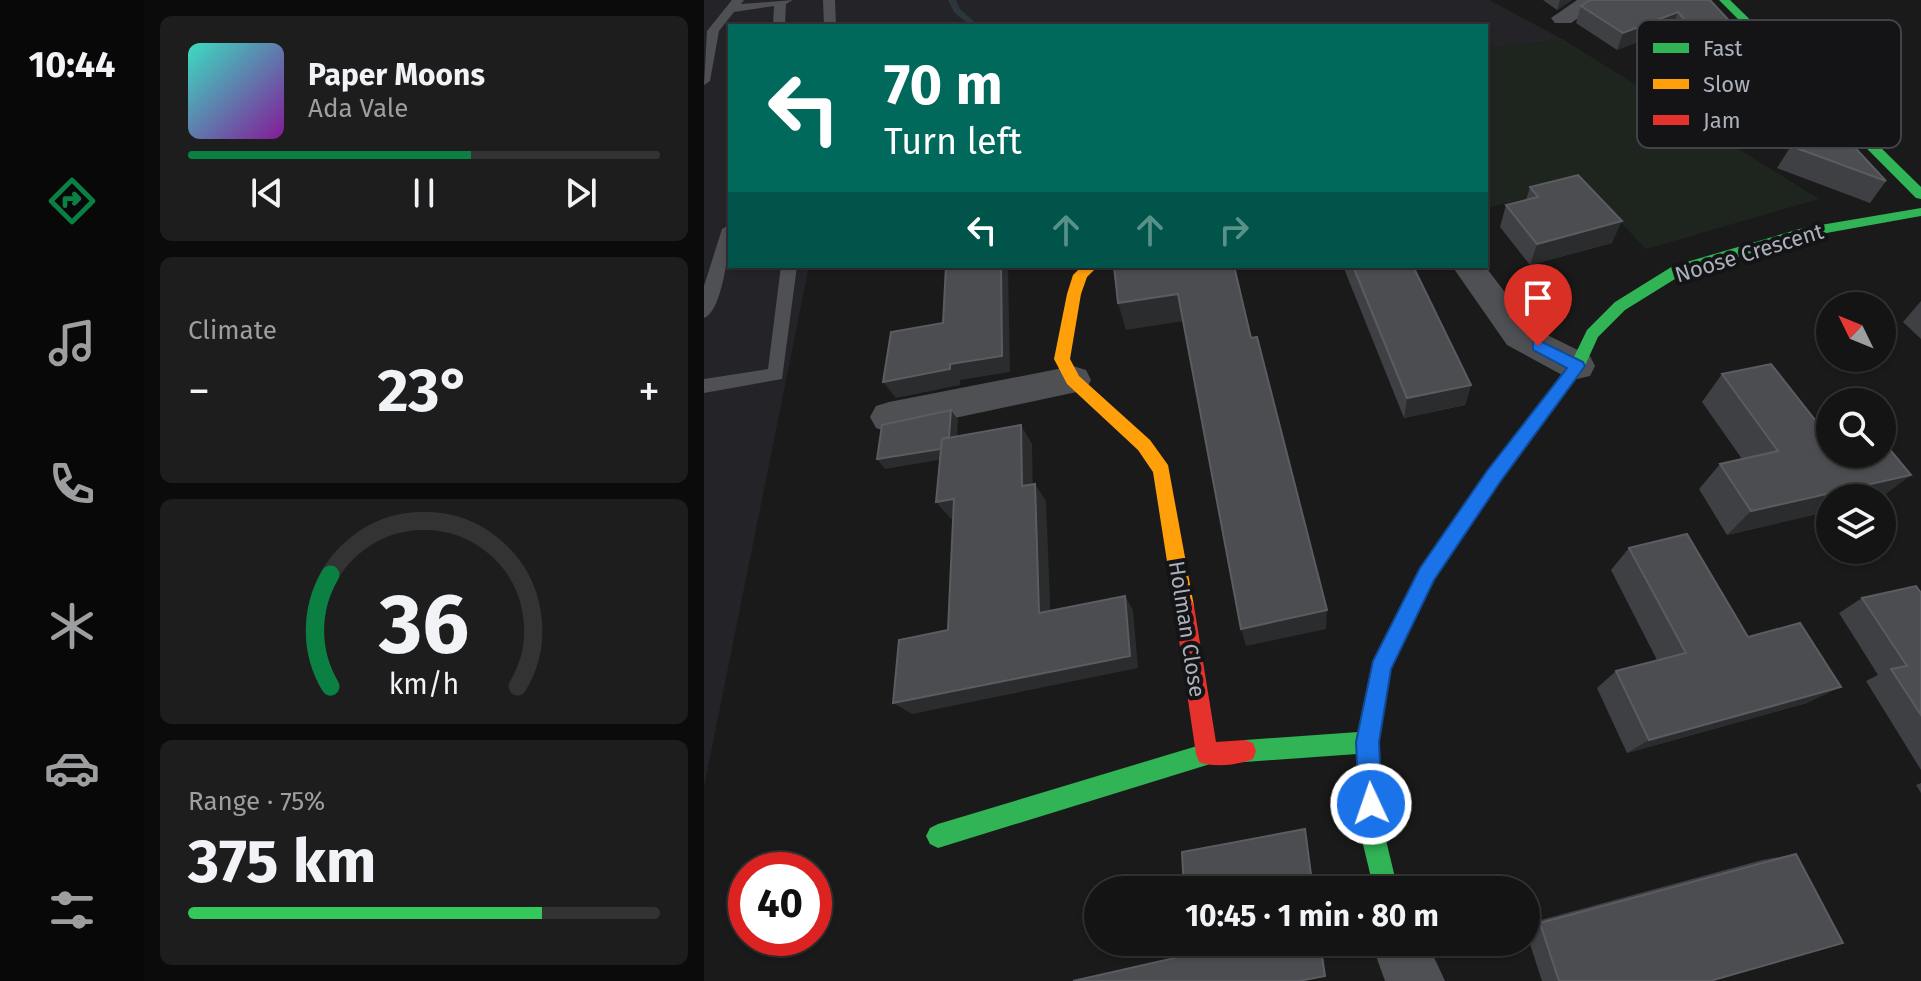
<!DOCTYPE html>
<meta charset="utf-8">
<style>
body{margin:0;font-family:"Fira Sans",sans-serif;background:#1d1d1d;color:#f1f3f6;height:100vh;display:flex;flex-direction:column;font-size:30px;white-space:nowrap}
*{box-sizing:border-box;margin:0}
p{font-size:26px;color:#9d9ea0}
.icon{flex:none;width:44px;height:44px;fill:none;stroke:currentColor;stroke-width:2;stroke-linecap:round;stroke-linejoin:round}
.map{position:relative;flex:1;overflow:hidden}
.panel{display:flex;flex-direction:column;gap:16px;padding:16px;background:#0b0b0b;width:560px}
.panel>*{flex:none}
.top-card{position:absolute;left:24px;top:24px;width:760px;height:244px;border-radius:0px;box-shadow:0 2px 6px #0004,0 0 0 2px #333334;background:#00695c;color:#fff;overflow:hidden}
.needle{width:52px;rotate:313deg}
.controls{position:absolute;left:1112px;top:292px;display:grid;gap:16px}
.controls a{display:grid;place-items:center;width:80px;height:80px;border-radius:50%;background:#141414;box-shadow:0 2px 6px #0004,0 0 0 2px #333334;font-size:40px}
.speed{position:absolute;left:24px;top:852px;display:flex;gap:16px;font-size:40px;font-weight:700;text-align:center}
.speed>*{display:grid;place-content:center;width:104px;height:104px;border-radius:50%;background:#141414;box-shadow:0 2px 6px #0004,0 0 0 2px #333334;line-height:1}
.speed .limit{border:12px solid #d22;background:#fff;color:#111}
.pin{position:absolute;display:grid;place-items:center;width:68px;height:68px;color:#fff;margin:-82px -34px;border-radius:50% 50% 50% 0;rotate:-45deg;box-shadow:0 0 8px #0007}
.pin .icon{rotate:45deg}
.me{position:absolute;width:88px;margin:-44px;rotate:357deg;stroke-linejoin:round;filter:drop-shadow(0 0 6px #0008)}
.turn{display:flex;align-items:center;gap:28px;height:168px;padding:0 24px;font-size:36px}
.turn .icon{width:104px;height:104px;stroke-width:2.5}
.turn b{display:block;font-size:56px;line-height:68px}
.lanes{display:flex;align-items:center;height:76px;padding:0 24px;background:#0003;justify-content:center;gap:40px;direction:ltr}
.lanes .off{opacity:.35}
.big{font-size:60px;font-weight:700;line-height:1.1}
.panel .tile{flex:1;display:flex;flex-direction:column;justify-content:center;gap:12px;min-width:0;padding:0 28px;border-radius:12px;background:#1d1d1d}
.panel .dial{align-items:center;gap:0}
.dial svg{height:208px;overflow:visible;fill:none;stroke:#333334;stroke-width:7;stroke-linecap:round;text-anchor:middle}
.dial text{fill:#f1f3f6;stroke:none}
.song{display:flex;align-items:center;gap:24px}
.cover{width:96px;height:96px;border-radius:12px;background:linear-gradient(135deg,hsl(170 70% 55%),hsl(290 70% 35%))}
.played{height:8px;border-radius:4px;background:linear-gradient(90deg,#0b8043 60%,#333334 60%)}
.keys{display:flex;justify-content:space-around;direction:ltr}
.heat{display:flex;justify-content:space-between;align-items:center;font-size:44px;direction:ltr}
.charge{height:12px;border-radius:6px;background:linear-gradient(90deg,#34c759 75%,#333334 0)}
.trip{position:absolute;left:380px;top:876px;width:456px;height:80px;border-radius:40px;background:#141414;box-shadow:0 2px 6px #0004,0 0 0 2px #333334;font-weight:700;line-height:80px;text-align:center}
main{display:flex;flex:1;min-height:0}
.tab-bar{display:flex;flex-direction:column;width:144px;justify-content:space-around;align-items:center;background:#080808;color:#9d9ea0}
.tab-bar .icon{width:56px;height:56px}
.tab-bar .active{color:#0b8043}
.tab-bar b{font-size:36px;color:#f1f3f6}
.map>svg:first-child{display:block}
.built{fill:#242428}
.green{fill:#1e251f}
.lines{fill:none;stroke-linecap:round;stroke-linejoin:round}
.stream{fill:#2c363d;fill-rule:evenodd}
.lane{fill:#4e5053;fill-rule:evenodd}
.street{fill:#4e5053;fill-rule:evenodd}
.fast{fill:#30b455;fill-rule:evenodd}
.slow{fill:#ff9f0a;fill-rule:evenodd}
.jam{fill:#e5322d;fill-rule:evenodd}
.wall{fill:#3f4043}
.shaded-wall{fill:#2b2c2d}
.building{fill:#4b4d50;stroke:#5a5c61;stroke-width:2}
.route{fill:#1a73e8;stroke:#114b97;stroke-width:2}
.labels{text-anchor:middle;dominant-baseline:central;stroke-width:8;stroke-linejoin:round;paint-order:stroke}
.street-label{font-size:22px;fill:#abb1bb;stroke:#141417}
.key{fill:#141417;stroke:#414348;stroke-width:2}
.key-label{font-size:22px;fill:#abb1bb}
</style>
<main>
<nav class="tab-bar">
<b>10:44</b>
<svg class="icon active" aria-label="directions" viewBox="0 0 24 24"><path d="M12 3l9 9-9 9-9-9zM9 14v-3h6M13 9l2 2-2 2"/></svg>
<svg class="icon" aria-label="music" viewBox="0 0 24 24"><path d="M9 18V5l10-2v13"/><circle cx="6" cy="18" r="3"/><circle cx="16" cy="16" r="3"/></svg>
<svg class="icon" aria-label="phone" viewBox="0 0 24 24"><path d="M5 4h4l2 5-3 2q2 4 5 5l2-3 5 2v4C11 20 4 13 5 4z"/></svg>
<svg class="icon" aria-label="climate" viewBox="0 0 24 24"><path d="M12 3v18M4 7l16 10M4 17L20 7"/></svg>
<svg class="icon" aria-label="car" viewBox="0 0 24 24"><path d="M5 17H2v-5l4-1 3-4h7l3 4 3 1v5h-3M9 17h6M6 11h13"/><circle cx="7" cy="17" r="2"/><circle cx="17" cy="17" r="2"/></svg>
<svg class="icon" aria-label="filters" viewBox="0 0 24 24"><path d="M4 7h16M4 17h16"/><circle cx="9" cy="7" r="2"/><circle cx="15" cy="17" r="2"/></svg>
</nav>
<section class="panel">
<div class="tile">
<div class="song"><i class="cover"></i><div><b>Paper Moons</b><p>Ada Vale</p></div></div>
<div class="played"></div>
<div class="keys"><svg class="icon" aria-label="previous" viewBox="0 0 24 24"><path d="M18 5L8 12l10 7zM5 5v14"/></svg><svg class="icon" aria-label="pause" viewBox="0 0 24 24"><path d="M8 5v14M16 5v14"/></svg><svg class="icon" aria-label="next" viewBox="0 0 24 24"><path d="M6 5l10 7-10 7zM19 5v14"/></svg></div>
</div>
<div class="tile"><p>Climate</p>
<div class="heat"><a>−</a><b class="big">23°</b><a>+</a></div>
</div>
<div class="tile dial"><svg viewBox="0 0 100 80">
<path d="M14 69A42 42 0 1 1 86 69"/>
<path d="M14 69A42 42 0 0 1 14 26" stroke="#0b8043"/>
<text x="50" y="56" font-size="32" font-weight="700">36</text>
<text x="50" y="72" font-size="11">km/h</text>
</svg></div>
<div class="tile"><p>Range · 75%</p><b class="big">375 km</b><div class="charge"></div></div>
</section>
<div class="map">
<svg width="1217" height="981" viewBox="0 0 1217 981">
<rect width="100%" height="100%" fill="#1a1a1a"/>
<path class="built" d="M0,0h785l75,40 -78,8v-22h-756v240h79l-105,521z"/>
<path class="green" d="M860,40l255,159 -173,50 -61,-64 -99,23v-160z"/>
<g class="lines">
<path class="stream" d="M244,0h8l4,9 19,17h-9l-16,-14z"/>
<g class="lane">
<path d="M28,0h12l-3,4 52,-4 -7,4 -1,22h-12l1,-20 -40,6 -15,19 -9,50 -6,4 3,-54z"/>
<path d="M119,0h12l1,26h-12z"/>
<path d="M26,224c0,19 -7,87 -26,94v-32l18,-57z"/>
<path d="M77,266h16l-15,113 -78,14v-14l64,-10z"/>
</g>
<g class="street">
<path d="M873,0h27l-33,23h-16l-4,-5z"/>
<path d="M748,266h33l46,61 59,29 5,10 -5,10 -13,3 -13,-3 -57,-31z"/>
<path d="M369,366l13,4 5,10 -5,10 -197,42 -13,-4 -6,-11 6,-11 13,-4z"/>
<path d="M667,942h56l18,39h-60z"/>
</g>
<g class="fast">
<path d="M1015,0h11l191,187v12l-5,-1z"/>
<path d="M1217,208v8l-117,21 -121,37 -58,36 -27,27 -15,33 -84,112 -65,98 -43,89 -13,73 7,94 13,54h-24l-13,-54 -4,-82 -112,8 -8,-3 -3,-8 3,-8 8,-3 113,-8 13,-64 49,-100 67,-96 84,-109 16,-33 28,-28 58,-36 130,-38z"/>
<path d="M503,743l8,3 3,8 -3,8 -8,3 -269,83 -8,-4 -4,-8 4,-8 8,-4z"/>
</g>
<path class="slow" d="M378,266h16l-11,11 -6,17 -11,65 9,17 71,64 18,25 26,141 -3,7 -7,2 -7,-2 -3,-7 -21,-134 -15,-22 -71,-66 -13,-25 13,-65 6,-19z"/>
<path class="jam" d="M480,597l7,2 3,7 22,136 29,-2 8,3 3,8 -3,8c-15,6 -39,9 -54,3l-3,-8 -22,-148 3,-7z"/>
</g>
<g class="wall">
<path d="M839,0h29l-15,10z"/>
<path d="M1006,0l90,97 -10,17 -46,4 -73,-89 -54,21 -41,-27 5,-17z"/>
<path d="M1087,146l95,35 -16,22 -93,-35z"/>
<path d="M826,187l82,56 -82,22 -30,-38 6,-22 20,-5z"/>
<path d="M639,266h70l58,119 -6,20 -61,13z"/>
<path d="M1217,301v38l-18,-17z"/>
<path d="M1018,374l107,65 82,36 -31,23h-50v13l-103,24 -28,-46 21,-25 22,-5 -40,-57z"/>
<path d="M925,548l119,89 59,66 -180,50 -30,-65 19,-17 41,-11 -46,-90z"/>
<path d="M1217,593v177l-55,-89 12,-6 -39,-62 23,-15z"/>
<path d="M1217,783v10l-5,-8z"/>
<path d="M1092,854l-86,127h-168l-16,-49v-8l236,-64z"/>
</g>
<g class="shaded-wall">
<path d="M856,0h12l-15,10z"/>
<path d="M974,12l-7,17 -54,21 6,-17z"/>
<path d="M918,221l-10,22 -82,22 7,-21z"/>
<path d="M297,266h7l2,106 -50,8v5l-64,13 -13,-16 67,-18z"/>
<path d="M474,294l6,27 -58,9 -8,-27z"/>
<path d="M767,385l-6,20 -61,13 3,-20z"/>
<path d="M247,410l7,10 -2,37 -71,12 -8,-10z"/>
<path d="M317,425l11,19 1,60 -11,-18z"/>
<path d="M1207,475l-31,23h-50v13l-103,24 24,-24z"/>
<path d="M331,484l11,17 5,126 -12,-14z"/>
<path d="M250,499l14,17 -17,3 -15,-17z"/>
<path d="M421,596l8,14 5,58 -226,46 -19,-11z"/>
<path d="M623,610l-1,19 -80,17 -5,-17z"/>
<path d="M1137,687l-34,16 -180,50 22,-13z"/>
</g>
<g class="building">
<path d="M886,0h120l90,97 -47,4 -75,-89 -55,21 -42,-27z"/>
<path d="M1115,109l67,72 -95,-35z"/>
<path d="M874,175l44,46 -85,23 -31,-39 32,-8 -8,-10z"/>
<path d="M242,266h55l1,90 -52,8v5l-67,13 8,-50 52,-9z"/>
<path d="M410,266h120l17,72 6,-1 70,273 -86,19 -63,-335 -60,9z"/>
<path d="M649,266h60l58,119 -64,13z"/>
<path d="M1067,364l59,75v15h52v-14l29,35 -160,36 -31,-47 58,-13 -56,-77z"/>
<path d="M247,410l-2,27 -7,2 -1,10 -64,10 5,-34z"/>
<path d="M317,425l1,61 13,-2 4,129 86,-17 5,60 -237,47 6,-63 49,-10 6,-131 -18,3 6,-63z"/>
<path d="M983,534l61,103 52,-14 41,64 -192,53 -33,-69 70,-18 -57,-105z"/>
<path d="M1212,586l5,7v122l-30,-46 16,-3 -45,-68z"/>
<path d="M601,829l8,61h-129l-2,-38z"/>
<path d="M1092,854l47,89 -133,38h-151l-19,-58z"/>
<path d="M483,942h133l5,34 -26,5h-226l115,-26z"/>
</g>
<path class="route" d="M834,340l45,22 2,4 -85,116 -66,98 -43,89 -12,73 3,62 -3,9 -8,3 -8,-3 -4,-9 -3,-62 17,-81 47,-93 67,-97 80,-103 -34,-18v-8z"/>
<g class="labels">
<g class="street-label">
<text transform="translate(1045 253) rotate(-17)">Noose Crescent</text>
<text transform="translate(483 629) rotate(81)">Holman Close</text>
</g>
</g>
<rect x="933" y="20" width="264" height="128" rx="12" class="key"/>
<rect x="949" y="43" width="36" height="10" fill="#30b455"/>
<rect x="949" y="79" width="36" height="10" fill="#ff9f0a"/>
<rect x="949" y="115" width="36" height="10" fill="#e5322d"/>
<g class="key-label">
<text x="999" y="56">Fast</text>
<text x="999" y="92">Slow</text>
<text x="999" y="128">Jam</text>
</g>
</svg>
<div class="controls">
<a><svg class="needle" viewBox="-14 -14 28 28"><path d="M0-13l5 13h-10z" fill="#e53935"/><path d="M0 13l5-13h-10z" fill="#9d9ea0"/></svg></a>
<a><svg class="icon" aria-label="search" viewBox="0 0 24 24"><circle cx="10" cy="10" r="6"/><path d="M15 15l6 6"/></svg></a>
<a><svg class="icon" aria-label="layers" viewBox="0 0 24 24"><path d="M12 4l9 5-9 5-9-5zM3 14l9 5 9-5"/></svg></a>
</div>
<div class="speed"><div class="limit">40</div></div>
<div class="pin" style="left:834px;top:346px;background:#d93025"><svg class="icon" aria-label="arrive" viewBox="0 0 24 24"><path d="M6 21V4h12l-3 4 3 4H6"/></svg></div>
<svg class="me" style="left:667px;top:804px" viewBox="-20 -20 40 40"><circle r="17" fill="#1a73e8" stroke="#fff" stroke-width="3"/><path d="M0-11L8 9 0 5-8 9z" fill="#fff"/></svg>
<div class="trip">10:45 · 1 min · 80 m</div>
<div class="top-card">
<div class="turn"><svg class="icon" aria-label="left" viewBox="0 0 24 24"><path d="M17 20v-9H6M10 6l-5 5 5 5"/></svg><div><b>70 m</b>Turn left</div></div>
<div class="lanes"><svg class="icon" aria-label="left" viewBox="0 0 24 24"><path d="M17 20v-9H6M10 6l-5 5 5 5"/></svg><svg class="icon off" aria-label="ahead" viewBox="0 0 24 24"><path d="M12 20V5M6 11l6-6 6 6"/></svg><svg class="icon off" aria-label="ahead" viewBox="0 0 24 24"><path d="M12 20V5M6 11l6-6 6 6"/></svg><svg class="icon off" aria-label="right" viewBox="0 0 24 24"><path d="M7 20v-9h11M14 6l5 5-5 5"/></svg></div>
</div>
</div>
</main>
